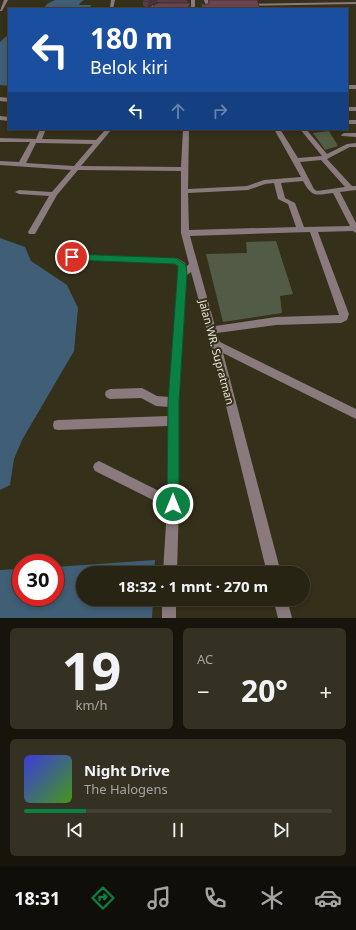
<!DOCTYPE html>
<html lang="id">
<meta charset="utf-8">
<style>
body{margin:0;font-family:"Noto Sans",sans-serif;background:#343022;color:#f1f3f6;height:100vh;display:flex;flex-direction:column;font-size:15px;white-space:nowrap}
*{box-sizing:border-box;margin:0}
p{font-size:13px;color:#a5a4a0}
.icon{flex:none;width:22px;height:22px;fill:none;stroke:currentColor;stroke-width:2;stroke-linecap:round;stroke-linejoin:round}
.map{position:relative;height:618px;overflow:hidden}
.panel{display:flex;flex-direction:column;gap:10px;padding:10px;background:#16140b;flex:1}
.panel>*{flex:none}
.top-card{position:absolute;left:8px;top:8px;width:340px;height:122px;border-radius:0px;box-shadow:0 2px 6px #0003,0 0 0 1px #444134;background:#1a4fa0;color:#fff;overflow:hidden}
.speed{position:absolute;left:12px;top:554px;display:flex;gap:8px;font-size:20px;font-weight:700;text-align:center}
.speed>*{display:grid;place-content:center;width:52px;height:52px;border-radius:50%;background:#282414;box-shadow:0 2px 6px #0003,0 0 0 1px #444134;line-height:1}
.speed .limit{border:6px solid #d22;background:#fff;color:#111}
.pin{position:absolute;display:grid;place-items:center;width:34px;height:34px;color:#fff;margin:-17px;border:2px solid #fff;border-radius:50%;box-shadow:0 1px 4px #0007}
.me{position:absolute;width:44px;margin:-22px;rotate:0deg;stroke-linejoin:round;filter:drop-shadow(0 0 3px #0008)}
.turn{display:flex;align-items:center;gap:14px;height:84px;padding:0 16px;font-size:18px}
.turn .icon{width:52px;height:52px;stroke-width:2.5}
.turn b{display:block;font-size:28px;line-height:34px}
.lanes{display:flex;align-items:center;height:38px;padding:0 16px;background:#0003;justify-content:center;gap:20px;direction:ltr}
.lanes .off{opacity:.35}
.big{font-size:30px;font-weight:700;line-height:1.1}
.panel .widget{flex:1;display:flex;flex-direction:column;justify-content:center;gap:6px;min-width:0;padding:0 14px;border-radius:6px;background:#343022}
.panel .dial{align-items:center;gap:0}
.dial b{font-size:52px;line-height:1}
.song{display:flex;align-items:center;gap:12px}
.cover{width:48px;height:48px;border-radius:6px;background:linear-gradient(135deg,hsl(240 70% 55%),hsl(100 70% 35%))}
.played{height:4px;border-radius:2px;background:linear-gradient(90deg,#0b8043 20%,#444134 20%)}
.keys{display:flex;justify-content:space-around;direction:ltr}
.heat{display:flex;justify-content:space-between;align-items:center;font-size:22px;direction:ltr}
.panel .tiles{flex:1;display:grid;gap:10px;grid-template-columns:1fr 1fr}
.widget:last-child{grid-column:span 2}
.trip{position:absolute;left:76px;top:566px;width:234px;height:40px;border-radius:20px;background:#282414;box-shadow:0 2px 6px #0003,0 0 0 1px #444134;font-weight:700;line-height:40px;text-align:center}
.tabs{display:flex;height:64px;justify-content:space-around;align-items:center;background:#100e08;color:#a5a4a0}
.tabs .icon{width:28px;height:28px}
.tabs .active{color:#0b8043}
.tabs b{font-size:18px;color:#f1f3f6}
.map>svg:first-child{display:block}
.green{fill:#525b45}
.water{fill:#405e75}
.lines{fill:none;stroke-linecap:round;stroke-linejoin:round}
.minor{fill:#8a797d;fill-rule:evenodd}
.wall{fill:#5a3b45}
.shaded-wall{fill:#4a3038}
.building{fill:#694550;stroke:#4a3038}
.route{fill:#0b8043;stroke:#07532c}
.labels{text-anchor:middle;dominant-baseline:central;stroke-width:4;stroke-linejoin:round;paint-order:stroke}
.street-label{font-size:11px;fill:#e9e6d9;stroke:#35301a}
</style>
<div class="map">
<svg width="356" height="618" viewBox="0 0 356 618">
<rect width="100%" height="100%" fill="#35301a"/>
<g class="green">
<path d="M329,131l9,15 -13,4 -12,-17z"/>
<path d="M276,241l17,53 -13,2 2,17 -59,9 -17,-68 41,-1 -1,-11z"/>
</g>
<g class="water">
<path d="M55,0h29l-4,3 -1,2h12l-1,2 -13,1 16,1h-50l4,-5z"/>
<path d="M9,34v52l-9,-1v-43z"/>
<path d="M0,238l25,9 6,14 36,24 11,23 -4,43 -52,89 -8,19 -4,26 -10,5z"/>
<path d="M155,560l-1,13h-71v26h70l-1,19h-152v-48l21,-1v28h34v-30z"/>
</g>
<g class="lines">
<g class="minor">
<path d="M4,0h4l-6,11h-2z"/>
<path d="M111,0h4l-2,9 -3,-1z"/>
<rect x="191" y="0" width="4" height="9"/>
<path d="M204,0h4l1,4 10,1 -13,1z"/>
<path d="M356,2v2l-109,2 -2,-1 2,-1z"/>
<path d="M165,4l1,2 -17,3 4,-4z"/>
<rect x="347" y="85" width="9" height="4"/>
<path d="M0,97l9,1v4l-9,-1z"/>
<rect x="347" y="107" width="9" height="4"/>
<path d="M0,116l9,1v4l-9,-1z"/>
<rect x="347" y="120" width="9" height="4"/>
<path d="M40,129h6l-4,10 54,1 10,-11h6l-31,37 100,1 2,-38h6l-1,60 59,-3 17,-6 37,-3 -27,-48h6l18,29 24,-2 -22,-27h6l21,25 20,-10 9,-1v4h-6l-23,12 25,27h4v4l-16,2 16,31v10l-3,-2 -35,1 31,82 -2,6 -6,3 -65,2 -59,8 3,9 136,67v10l-133,-66 58,220h-14l-56,-228 -20,-73 -4,3 -8,127v102l-2,69h-14l4,-66 -72,-36 -2,-4 2,-4 4,-2 68,34 1,-69 -110,4 -4,-1 -1,-4 1,-4 4,-1 110,-4 1,-9 -13,-1 -15,-8 -31,1 -4,-2 -1,-3 1,-3 4,-2 32,-1 15,8 12,1 10,-123 -1,-8 -3,-2 -103,-4 -4,-3 1,-2 108,3 8,5 1,4 3,-3 -8,-31v-62l-103,-1 -21,25 -22,39h-6l-1,-2 21,-36 -30,-2 -4,-2 4,-2 33,2 19,-22 -71,-5v-4l19,1 11,-20h-30v-4l36,1zM36,143h2l55,1 -19,22 -48,-3zM321,160l24,27 -28,4 -3,-2 -14,-27zM303,181c9,17 13,14 30,12l17,33 -46,1 -9,-24 -10,-5 -4,-15zM274,183l4,16 10,5 8,23 -107,3 -1,-37 60,-3 17,-6zM310,232l29,83 -63,2 -61,9 -25,-90z"/>
<path d="M344,133h12v4l-14,-1 -1,-1z"/>
<rect x="162" y="599" width="14" height="19"/>
<path d="M273,599h14l5,19h-14z"/>
</g>
</g>
<path class="wall" d="M144,0h43v3l-30,-1 -6,3 -3,3 -5,-2v-5z"/>
<path class="shaded-wall" d="M149,0h8v2l-6,3 -3,3v-6z"/>
<g class="building">
<path d="M144,0h5l-1,2 -5,-1z"/>
<path d="M209,0h48l3,9h-58l-1,-5h8z"/>
<path d="M158,3h31l1,4h-3v2h-35l2,-4z"/>
</g>
<path class="route" d="M72,254l104,4 10,7 1,9 -8,128v102l-2,5 -4,1 -4,-1 -2,-5 1,-102 10,-136 -3,-2 -103,-4 -5,-3z"/>
<g class="labels">
<g class="street-label">
<text transform="translate(217 352) rotate(75)">Jalan WR. Supratman</text>
</g>
</g>
</svg>
<div class="speed"><div class="limit">30</div></div>
<div class="pin" style="left:72px;top:257px;background:#d93025"><svg class="icon" aria-label="arrive" viewBox="0 0 24 24"><path d="M6 21V4h12l-3 4 3 4H6"/></svg></div>
<svg class="me" style="left:173px;top:504px" viewBox="-20 -20 40 40"><circle r="17" fill="#0b8043" stroke="#fff" stroke-width="3"/><path d="M0-11L8 9 0 5-8 9z" fill="#fff"/></svg>
<div class="trip">18:32 · 1 mnt · 270 m</div>
<div class="top-card">
<div class="turn"><svg class="icon" aria-label="left" viewBox="0 0 24 24"><path d="M17 20v-9H6M10 6l-5 5 5 5"/></svg><div><b>180 m</b>Belok kiri</div></div>
<div class="lanes"><svg class="icon" aria-label="left" viewBox="0 0 24 24"><path d="M17 20v-9H6M10 6l-5 5 5 5"/></svg><svg class="icon off" aria-label="ahead" viewBox="0 0 24 24"><path d="M12 20V5M6 11l6-6 6 6"/></svg><svg class="icon off" aria-label="right" viewBox="0 0 24 24"><path d="M7 20v-9h11M14 6l5 5-5 5"/></svg></div>
</div>
</div>
<section class="panel">
<div class="tiles">
<div class="widget dial"><b>19</b><p>km/h</p></div>
<div class="widget"><p>AC</p>
<div class="heat"><a>−</a><b class="big">20°</b><a>+</a></div>
</div>
<div class="widget">
<div class="song"><i class="cover"></i><div><b>Night Drive</b><p>The Halogens</p></div></div>
<div class="played"></div>
<div class="keys"><svg class="icon" aria-label="previous" viewBox="0 0 24 24"><path d="M18 5L8 12l10 7zM5 5v14"/></svg><svg class="icon" aria-label="pause" viewBox="0 0 24 24"><path d="M8 5v14M16 5v14"/></svg><svg class="icon" aria-label="next" viewBox="0 0 24 24"><path d="M6 5l10 7-10 7zM19 5v14"/></svg></div>
</div>
</div>
</section>
<nav class="tabs">
<b>18:31</b>
<svg class="icon active" aria-label="directions" viewBox="0 0 24 24"><path d="M12 3l9 9-9 9-9-9zM9 14v-3h6M13 9l2 2-2 2"/></svg>
<svg class="icon" aria-label="music" viewBox="0 0 24 24"><path d="M9 18V5l10-2v13"/><circle cx="6" cy="18" r="3"/><circle cx="16" cy="16" r="3"/></svg>
<svg class="icon" aria-label="phone" viewBox="0 0 24 24"><path d="M5 4h4l2 5-3 2q2 4 5 5l2-3 5 2v4C11 20 4 13 5 4z"/></svg>
<svg class="icon" aria-label="climate" viewBox="0 0 24 24"><path d="M12 3v18M4 7l16 10M4 17L20 7"/></svg>
<svg class="icon" aria-label="car" viewBox="0 0 24 24"><path d="M5 17H2v-5l4-1 3-4h7l3 4 3 1v5h-3M9 17h6M6 11h13"/><circle cx="7" cy="17" r="2"/><circle cx="17" cy="17" r="2"/></svg>
</nav>
